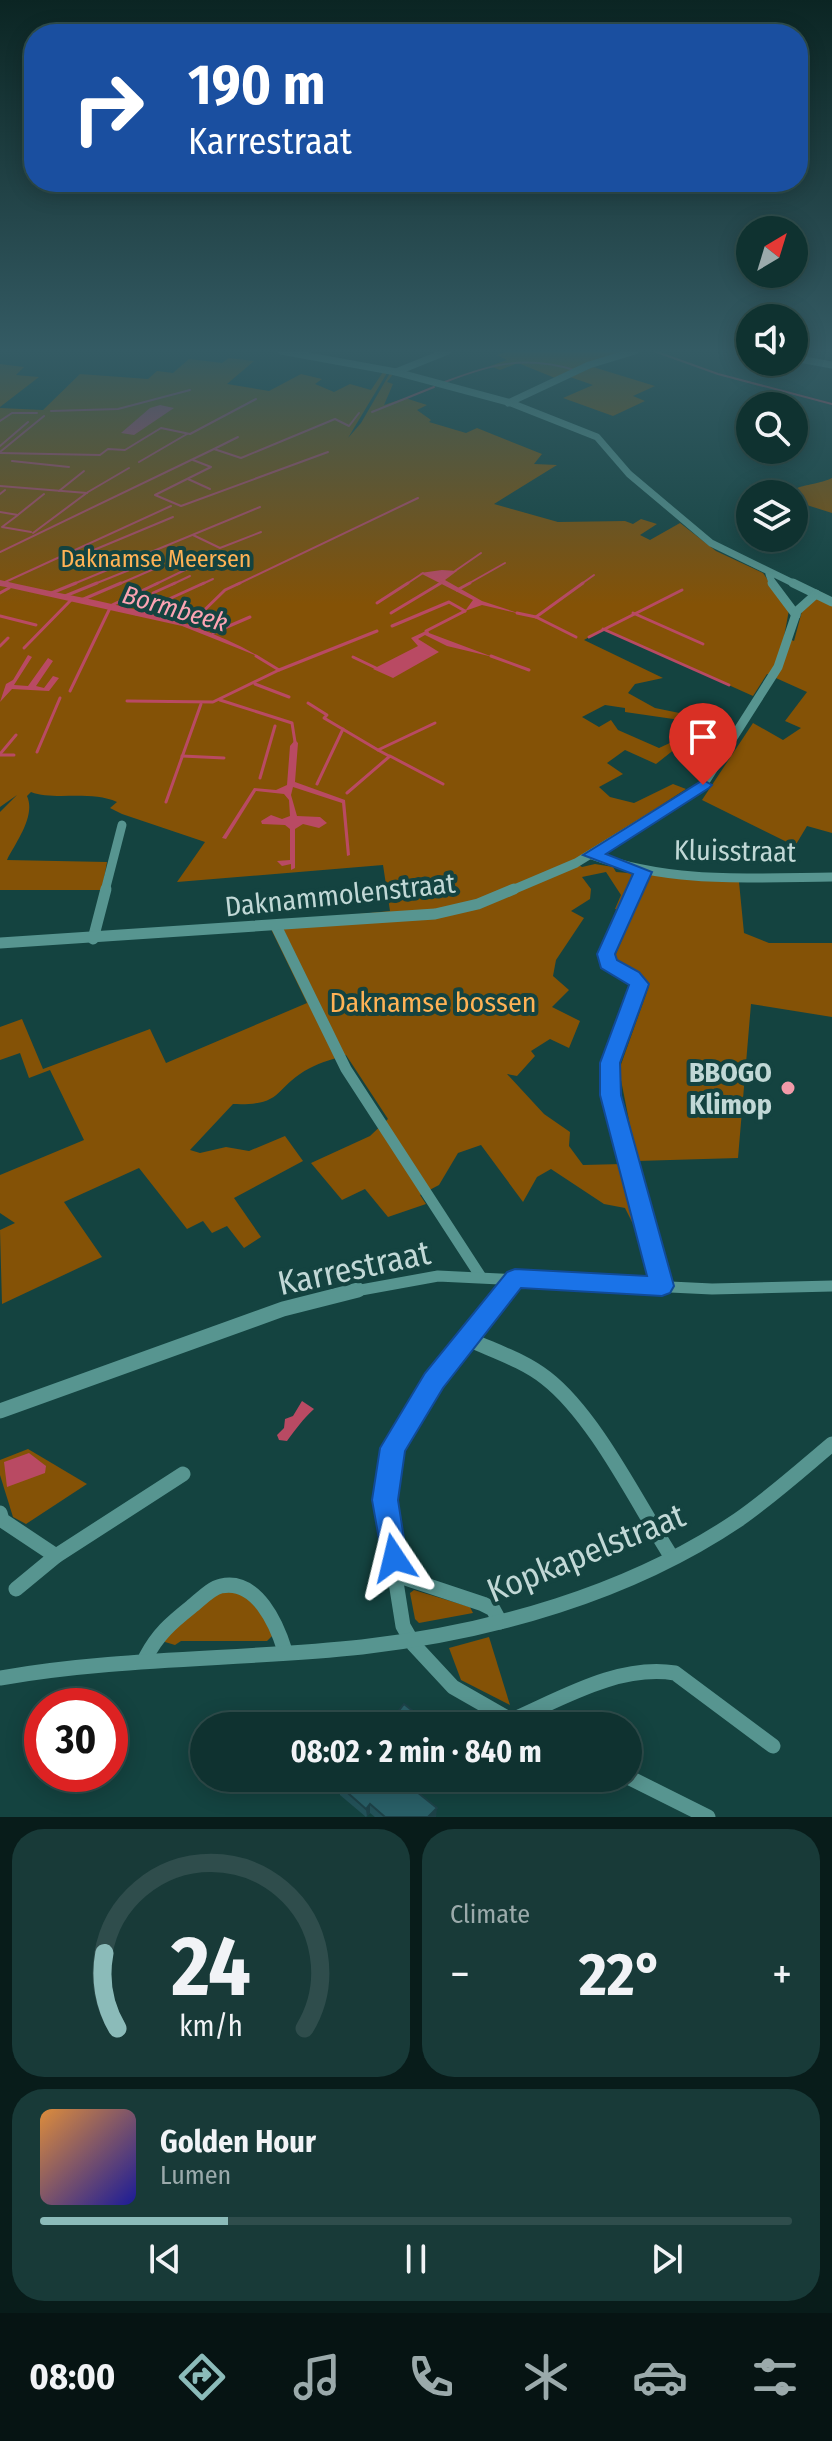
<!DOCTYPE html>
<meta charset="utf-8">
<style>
body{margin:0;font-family:"Fira Sans Condensed",sans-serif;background:#183a38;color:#f1f3f6;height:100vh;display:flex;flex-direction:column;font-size:30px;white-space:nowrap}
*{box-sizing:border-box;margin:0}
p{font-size:26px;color:#9baaab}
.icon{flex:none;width:44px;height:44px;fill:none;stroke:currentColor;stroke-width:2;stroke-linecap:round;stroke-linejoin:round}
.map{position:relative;height:1817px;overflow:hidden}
.panel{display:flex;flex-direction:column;gap:12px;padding:12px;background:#081c1a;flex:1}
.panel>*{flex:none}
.banner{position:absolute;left:24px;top:24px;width:784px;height:168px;border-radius:32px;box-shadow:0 4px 20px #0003,0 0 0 2px #2f4d4c;background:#1a4fa0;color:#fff;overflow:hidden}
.needle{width:52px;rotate:38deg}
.fabs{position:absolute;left:736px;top:216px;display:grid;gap:16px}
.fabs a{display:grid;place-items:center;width:72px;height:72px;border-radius:50%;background:#0f3230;box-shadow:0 4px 20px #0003,0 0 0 2px #2f4d4c;font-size:40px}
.speed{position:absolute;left:24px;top:1688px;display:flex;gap:16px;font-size:40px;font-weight:700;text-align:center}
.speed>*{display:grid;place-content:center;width:104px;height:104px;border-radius:50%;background:#0f3230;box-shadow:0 4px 20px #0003,0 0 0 2px #2f4d4c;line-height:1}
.speed .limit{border:12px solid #d22;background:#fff;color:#111}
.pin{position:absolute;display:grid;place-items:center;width:68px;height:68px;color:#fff;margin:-82px -34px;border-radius:50% 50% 50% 0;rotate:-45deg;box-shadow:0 0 8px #0007}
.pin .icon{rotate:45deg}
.me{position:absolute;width:88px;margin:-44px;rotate:350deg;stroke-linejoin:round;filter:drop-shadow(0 0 6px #0008)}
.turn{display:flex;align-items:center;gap:28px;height:168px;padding:0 32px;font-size:36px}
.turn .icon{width:104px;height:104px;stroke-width:2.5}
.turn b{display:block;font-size:56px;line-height:68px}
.big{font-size:60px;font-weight:700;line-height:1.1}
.panel .card{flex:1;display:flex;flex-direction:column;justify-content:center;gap:12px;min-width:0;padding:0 28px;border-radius:32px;background:#183a38}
.panel .dial{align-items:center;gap:0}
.dial svg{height:208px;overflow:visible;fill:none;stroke:#2f4d4c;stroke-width:7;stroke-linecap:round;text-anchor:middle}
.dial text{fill:#f1f3f6;stroke:none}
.song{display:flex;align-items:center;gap:24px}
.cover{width:96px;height:96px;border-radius:12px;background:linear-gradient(135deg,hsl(30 70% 55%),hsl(240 70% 35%))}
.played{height:8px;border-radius:4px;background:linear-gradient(90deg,#8bbbb9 25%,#2f4d4c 25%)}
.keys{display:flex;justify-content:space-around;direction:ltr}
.heat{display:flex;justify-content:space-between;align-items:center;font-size:44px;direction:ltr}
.panel .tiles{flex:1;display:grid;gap:12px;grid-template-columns:1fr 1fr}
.card:last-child{grid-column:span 2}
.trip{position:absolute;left:190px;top:1712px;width:452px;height:80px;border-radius:40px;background:#0f3230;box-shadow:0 4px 20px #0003,0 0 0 2px #2f4d4c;font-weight:700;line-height:80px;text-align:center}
.dock{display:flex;height:128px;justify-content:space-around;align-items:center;background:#061413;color:#9baaab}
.dock .icon{width:56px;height:56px}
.dock .selected{color:#8bbbb9}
.dock b{font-size:36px;color:#f1f3f6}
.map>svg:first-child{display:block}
.green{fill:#845206}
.water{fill:#b94a63}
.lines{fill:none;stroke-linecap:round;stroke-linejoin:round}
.stream-far1{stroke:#b94a63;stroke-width:2}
.stream{stroke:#b94a63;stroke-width:3}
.minor-far3{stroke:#579590;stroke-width:7}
.minor-far2{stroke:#579590;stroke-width:9}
.minor-far1{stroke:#579590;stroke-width:11}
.minor{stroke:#579590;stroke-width:15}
.wall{fill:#235259}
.shaded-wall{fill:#1d4248}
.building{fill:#295f67;stroke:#1d4248;stroke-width:2}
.route{fill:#1a73e8;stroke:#114b97;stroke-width:2}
.poi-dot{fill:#f39aa9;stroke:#144340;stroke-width:3}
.labels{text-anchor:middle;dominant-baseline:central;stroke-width:8;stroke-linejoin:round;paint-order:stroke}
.far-park-label{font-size:24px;fill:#ffb255;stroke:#144340}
.far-water-label{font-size:26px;font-style:italic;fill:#fca4b3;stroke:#144340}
.street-label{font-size:28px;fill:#c1d8d6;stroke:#144340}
.park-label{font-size:28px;fill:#ffb255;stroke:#144340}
.poi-label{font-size:28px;font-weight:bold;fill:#c1d8d6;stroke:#144340;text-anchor:end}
.near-street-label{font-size:34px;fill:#c1d8d6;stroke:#144340}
</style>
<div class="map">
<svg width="832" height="1817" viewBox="0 0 832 1817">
<rect width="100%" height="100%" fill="#144340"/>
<g class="green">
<path d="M508,351h118l-71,27 -37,-15 -18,7 -10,-4 17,-6 -10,-5z"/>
<path d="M229,358l25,3 -27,23 42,7 32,-17 21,5 -7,5 19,8 16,-8 21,6 12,-18 4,1 -39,65 13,-15 29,-50 3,1 -6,8 6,2 -9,21 21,-7 22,7 -10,5 14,10 -2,2 37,11 11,-5 65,26 -8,10 23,1 -63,39 64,18 67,-1 8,3 8,-5 16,5 -17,11 10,5 30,-17 36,28 47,22 26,37 -5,27 10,4 8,-30 19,-19 11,6v235l-25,-7 -12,20 -93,-46 51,-77 30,17 18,-12 -16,-7 22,-29 -40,-18 -14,22 -149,-67 -20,11 79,38 -28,6 -7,9 27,15 49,10 -3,5 -76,-11v-4l-20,-3 -23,12 17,10 12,-7 7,10 41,18 13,-6 8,3 -24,19 -31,-14 -18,13 16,11 -24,13 11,10 24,6 39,-19 13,5 -112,73 8,5 13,-3 18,3 3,5 123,10 5,51 25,10h63v74l-81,-13 -13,154 -101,3 -18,-91 30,-84c-8,-15 -27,-15 -34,-30l18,-42 -18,-5 6,-14 -15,-23 -24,5 9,12 -1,10 -19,12 13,7 -28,42 -3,16 16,14 -17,17 28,14 -11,27 -19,-9 -19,12 4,5 -18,20 -10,-2 37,40 26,18 -1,14 14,19 39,-1 18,61 -7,-1 -8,-16 -21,-4 -53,-35 -14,8 -14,25 -42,-57 -23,8 -19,32 -19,10 6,9 -38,13 -23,-28 -23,11 -31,-37 59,-27 18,-17 -42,-64c-12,4 -25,7 -36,13 -38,20 -24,38 -77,36l-43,46 10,3 26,-6 23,4 36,-15 18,25 -69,37 27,39 -17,11 -17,-22 -15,7 -9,-12 -16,8 -48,-61 -75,34 38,55 -100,47 -2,-74 15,-7 -15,-10v-38l84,-35 -34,-70 -21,8 -9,-25 -20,7v-33l22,-8 21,50 107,-40 16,34 141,-60 -39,-80 122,-12 -7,-46 -206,17 28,-40 -83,-28 -12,-6 7,-6c-27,-12 -64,-1 -86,-10l-4,4c9,20 -11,46 -20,64l100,2 -5,28h-102v-78l17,-17 -17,12v-399l43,2 37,-36 68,5 9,-8 16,2 16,-14 33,4z"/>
<path d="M0,364l24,3 -8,8 23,2 -39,30z"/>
<path d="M593,367l62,19 -22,10 12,5 -32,15 -50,-18 30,-13 -23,-8z"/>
<path d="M832,478v35l-38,-12v-7h-8c15,-11 29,-8 46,-16z"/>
<path d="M28,1449l59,35 -61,40 -13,-7 -13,-42v-15z"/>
<path d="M237,1587l32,35 4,13 -6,6h-86l-6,4 -10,-3 -1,-4 58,-50z"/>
<path d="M414,1590l56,17 3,6 -54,10 -4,-4 -5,-26z"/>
<path d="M489,1637l21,68 -49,-25 -12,-32z"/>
</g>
<g class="water">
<path d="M160,405l14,3 -40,27 -13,-2 29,-25z"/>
<path d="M442,570l15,1 -12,9 37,21 39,13 -39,-9 -17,6 8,-11 -53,-27z"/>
<path d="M0,580c87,21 183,31 260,77l-78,-31 -176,-39 -6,-1z"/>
<path d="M428,630l1,3 64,24 -46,-11 -22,-11 -7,4 21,13 -46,26 -20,-9 45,-23 -7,-8z"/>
<path d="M28,655l4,2 -18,28 14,1 20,-28 5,3 -17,25 8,2 9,-12 6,2 -10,13 -37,-2 -12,13 6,-18 7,-4z"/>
<path d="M295,740l3,3 -3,39 50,18 5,55 -3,1 -5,-53 -49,-16 -2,8 6,21 23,1 7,6 -8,5 -16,-4 -8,5v39l-4,2v-6l-9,2 -5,-5 13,-1v-31l-5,-4 -23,-1 -1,-3 10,-6 11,4 8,-3 -1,-16 -5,-6 -28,-3 -30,48 -4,-1 32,-50 22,2 11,-5 3,-39z"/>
<path d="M302,1401l12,8c-11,10 -18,20 -27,32l-8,-1 -2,-5 7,-7 1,-9 8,-3z"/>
<path d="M29,1453l17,13 -1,7 -38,14 -3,-25z"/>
</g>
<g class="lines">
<g class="stream-far1">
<path d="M654,351l64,23 114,30"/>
<path d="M445,382c46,-18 81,-27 129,-12"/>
<path d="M51,411l67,-2 72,-19"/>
<path d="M372,412l62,-25"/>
<path d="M0,421l12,-8h25"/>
<path d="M0,446l28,-24"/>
<path d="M214,449l24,-12"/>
<path d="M0,452l44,-36"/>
<path d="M0,453l100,2 8,-6 17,1 36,-22 29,6 66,-35"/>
<path d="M193,460l18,7 -56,28 26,11 147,-54"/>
<path d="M12,461l57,6"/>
<path d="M139,462l48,-28"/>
<path d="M188,479l22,10"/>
<path d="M0,486l87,7"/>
<path d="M59,491l25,-20"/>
<path d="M0,494l5,-4"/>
<path d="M0,512l18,3 -16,12 29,5"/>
<path d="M19,514l25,-20"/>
<path d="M33,533l55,-41 41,-24"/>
<path d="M193,535l27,13 41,-16"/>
<path d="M0,552l214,-103 27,9 94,-39 14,7 10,-13"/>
<path d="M65,562l108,-45"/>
<path d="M455,571l26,-18"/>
<path d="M3,583l168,-77"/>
<path d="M71,585l189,-78"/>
<path d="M92,585l62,-25"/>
<path d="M117,585l46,-20"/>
<path d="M154,585l35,-17"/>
<path d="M171,585l19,-9"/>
<path d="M200,585l13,-6"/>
<path d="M236,585l182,-87"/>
<path d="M405,585l18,-12"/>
<path d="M437,585l5,-3"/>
<path d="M466,585l39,-22"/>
<path d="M580,585l14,-10"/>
</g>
<g class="stream">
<path d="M457,590l13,-7"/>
<path d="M0,593l9,-5"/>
<path d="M153,593l22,-10"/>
<path d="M49,594l27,-11"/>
<path d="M65,596l32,-13"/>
<path d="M79,601l42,-18"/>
<path d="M377,603l31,-20"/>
<path d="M110,606l48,-23"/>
<path d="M119,610l28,-14"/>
<path d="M391,613l50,-30"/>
<path d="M517,613l19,4 40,20"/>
<path d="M633,613l70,31"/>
<path d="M136,614l68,-31"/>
<path d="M0,616l36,9"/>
<path d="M536,617l47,-34"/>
<path d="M188,626l37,-36 15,-7"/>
<path d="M392,626l57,-24 16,9"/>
<path d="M603,629l126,56"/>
<path d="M426,631l39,-20"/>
<path d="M213,633l37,-16"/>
<path d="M589,637l93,-47"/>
<path d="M0,646l8,-8"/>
<path d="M24,648l48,-49"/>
<path d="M256,656l23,14 98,-39"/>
<path d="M491,656l38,14"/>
<path d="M353,657l23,11"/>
<path d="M255,684l34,13"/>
<path d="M70,691l40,-83"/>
<path d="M220,700l72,23 3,19"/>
<path d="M127,701l86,1 66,-32"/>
<path d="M308,703l19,12 -3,3 54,32"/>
<path d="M37,752l23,-54"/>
<path d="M0,754l16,-19"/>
<path d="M0,755h14"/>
<path d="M182,756l42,2"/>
<path d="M389,756l-11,-6 57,-27"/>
<path d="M260,778l15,-52"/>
<path d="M317,784l26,-55"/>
<path d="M347,793l43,-37 53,28"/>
<path d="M166,802l35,-98"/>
</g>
<g class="minor-far3">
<path d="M281,351l115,21 115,31 86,34 32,37 82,69 86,42"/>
<path d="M794,358l38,7"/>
<path d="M396,372l52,-21"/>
<path d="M508,403l81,-38 46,-14"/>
<path d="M769,574l4,11"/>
</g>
<g class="minor-far2">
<path d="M772,583l24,32"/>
<path d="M793,583l39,19"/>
<path d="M592,855c78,29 159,23 240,22"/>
<path d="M105,891l17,-66"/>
<path d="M510,891l66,-28 127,-78 75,-118 19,-56 19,-17"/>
<path d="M635,891l8,-19"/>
</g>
<g class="minor-far1">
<path d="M635,889l-29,65 2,10 31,20 -29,79v32l52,191"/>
<path d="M276,926l70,143 135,208"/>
<path d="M93,939l13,-50"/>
<path d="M0,943l435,-29 43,-10 36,-15"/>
<path d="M350,1292l88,-16 274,13 120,-3"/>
<path d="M504,1292l11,-14"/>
</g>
<g class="minor">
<path d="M505,1290l-53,63 -38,54 -25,59 -4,47 18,113 11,19 39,42 68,39"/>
<path d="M468,1339c26,12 55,21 78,39 49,38 91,125 125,178"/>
<path d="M0,1411l283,-102 75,-19"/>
<path d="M0,1513l2,7 54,36"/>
<path d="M396,1575l87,29 10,5 7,13"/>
<path d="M16,1589l40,-33 127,-82"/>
<path d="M146,1657c12,-23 25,-34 45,-50 9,-7 20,-19 30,-21 36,-8 56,39 64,65"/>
<path d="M0,1678c120,-21 241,-18 362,-31 130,-15 266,-53 376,-127 33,-23 63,-50 94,-76"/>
<path d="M510,1721c51,-22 108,-57 165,-48l98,73"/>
<path d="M628,1777l80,40"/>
</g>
</g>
<path class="wall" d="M340,1786l97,30 -62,1 -5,-4 -4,4 -26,-22z"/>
<g class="shaded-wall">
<path d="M370,1804v9l-3,4 -1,-8z"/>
<path d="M437,1808l-1,9h-8z"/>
</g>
<g class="building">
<path d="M404,1704l20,16 -5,6h-32z"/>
<path d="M346,1778h47l11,10 3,-4 30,24 -9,9h-43l-15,-13 -4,5 -26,-23z"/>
</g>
<linearGradient id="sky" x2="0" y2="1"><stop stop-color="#0b2523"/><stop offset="0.58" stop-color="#345b64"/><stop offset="1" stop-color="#345b64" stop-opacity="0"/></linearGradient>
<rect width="832" height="605" fill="url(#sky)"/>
<path class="route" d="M703,780l9,5 -3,3 -103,66 46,18 -37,82 2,6 22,12 10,12 -29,79 1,32 53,191 -4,7 -8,3 -141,-8 -78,100 -38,63 -7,49 9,58 -4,9 -9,4 -10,-4 -12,-67 8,-52 45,-75 82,-101 8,-3 132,7 -47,-181v-32l29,-78 -28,-17 -4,-14 36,-80 -50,-19z"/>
<circle class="poi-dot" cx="788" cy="1088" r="8"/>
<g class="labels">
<g class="far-park-label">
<text x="156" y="559">Daknamse Meersen</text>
</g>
<g class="far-water-label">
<text transform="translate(175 609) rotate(16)">Bormbeek</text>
</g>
<g class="street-label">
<text transform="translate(735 851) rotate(1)">Kluisstraat</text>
<text transform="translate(340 895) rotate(-6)">Daknammolenstraat</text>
</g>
<g class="park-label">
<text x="433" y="1002">Daknamse bossen</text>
</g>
<g class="poi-label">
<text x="772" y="1072">BBOGO<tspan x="772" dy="32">Klimop</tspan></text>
</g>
<g class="near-street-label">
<text transform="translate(354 1268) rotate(-12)">Karrestraat</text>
<text transform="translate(586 1553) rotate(-22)">Kopkapelstraat</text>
</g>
</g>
</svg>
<div class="fabs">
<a><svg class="needle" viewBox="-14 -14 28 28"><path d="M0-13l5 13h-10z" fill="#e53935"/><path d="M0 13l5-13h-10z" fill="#9baaab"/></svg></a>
<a><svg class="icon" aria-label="sound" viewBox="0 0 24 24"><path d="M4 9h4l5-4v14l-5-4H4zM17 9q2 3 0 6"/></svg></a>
<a><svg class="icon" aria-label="search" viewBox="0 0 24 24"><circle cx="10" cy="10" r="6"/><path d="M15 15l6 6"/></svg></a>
<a><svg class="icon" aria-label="layers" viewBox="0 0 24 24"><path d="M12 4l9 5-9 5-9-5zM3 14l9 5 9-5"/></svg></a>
</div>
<div class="speed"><div class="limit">30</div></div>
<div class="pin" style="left:703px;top:785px;background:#d93025"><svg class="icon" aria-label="arrive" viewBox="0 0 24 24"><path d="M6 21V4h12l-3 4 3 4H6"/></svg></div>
<svg class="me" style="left:394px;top:1558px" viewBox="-20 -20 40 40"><path d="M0-17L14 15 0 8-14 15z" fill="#1a73e8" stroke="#fff" stroke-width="4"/></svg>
<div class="trip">08:02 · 2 min · 840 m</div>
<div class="banner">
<div class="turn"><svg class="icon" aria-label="right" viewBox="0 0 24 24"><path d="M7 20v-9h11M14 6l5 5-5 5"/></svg><div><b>190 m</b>Karrestraat</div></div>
</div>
</div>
<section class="panel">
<div class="tiles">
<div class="card dial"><svg viewBox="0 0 100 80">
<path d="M14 69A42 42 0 1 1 86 69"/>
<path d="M14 69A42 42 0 0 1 9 40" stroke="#8bbbb9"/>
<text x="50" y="56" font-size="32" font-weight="700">24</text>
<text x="50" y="72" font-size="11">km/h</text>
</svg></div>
<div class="card"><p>Climate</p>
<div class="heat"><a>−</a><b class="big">22°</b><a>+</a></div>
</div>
<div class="card">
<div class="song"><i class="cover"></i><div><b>Golden Hour</b><p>Lumen</p></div></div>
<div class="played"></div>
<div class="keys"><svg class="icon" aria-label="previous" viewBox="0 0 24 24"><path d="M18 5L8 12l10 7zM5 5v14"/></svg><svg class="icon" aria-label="pause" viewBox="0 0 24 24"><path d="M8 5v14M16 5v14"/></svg><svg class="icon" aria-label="next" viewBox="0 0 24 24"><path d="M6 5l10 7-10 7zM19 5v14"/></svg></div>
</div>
</div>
</section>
<nav class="dock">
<b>08:00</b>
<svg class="icon selected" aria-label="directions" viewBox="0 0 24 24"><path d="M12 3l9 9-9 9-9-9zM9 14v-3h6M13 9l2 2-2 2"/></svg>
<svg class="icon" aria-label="music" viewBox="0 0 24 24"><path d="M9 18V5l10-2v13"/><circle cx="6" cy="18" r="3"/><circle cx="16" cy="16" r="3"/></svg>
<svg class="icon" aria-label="phone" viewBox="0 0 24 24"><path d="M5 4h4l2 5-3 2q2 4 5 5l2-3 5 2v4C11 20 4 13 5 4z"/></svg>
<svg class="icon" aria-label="climate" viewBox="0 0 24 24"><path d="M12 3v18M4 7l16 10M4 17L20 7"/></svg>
<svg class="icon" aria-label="car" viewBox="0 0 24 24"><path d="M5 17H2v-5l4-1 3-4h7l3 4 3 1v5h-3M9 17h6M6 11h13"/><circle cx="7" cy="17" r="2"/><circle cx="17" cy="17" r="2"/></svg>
<svg class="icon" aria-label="filters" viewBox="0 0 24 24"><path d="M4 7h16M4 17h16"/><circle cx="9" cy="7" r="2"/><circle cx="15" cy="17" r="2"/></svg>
</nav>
